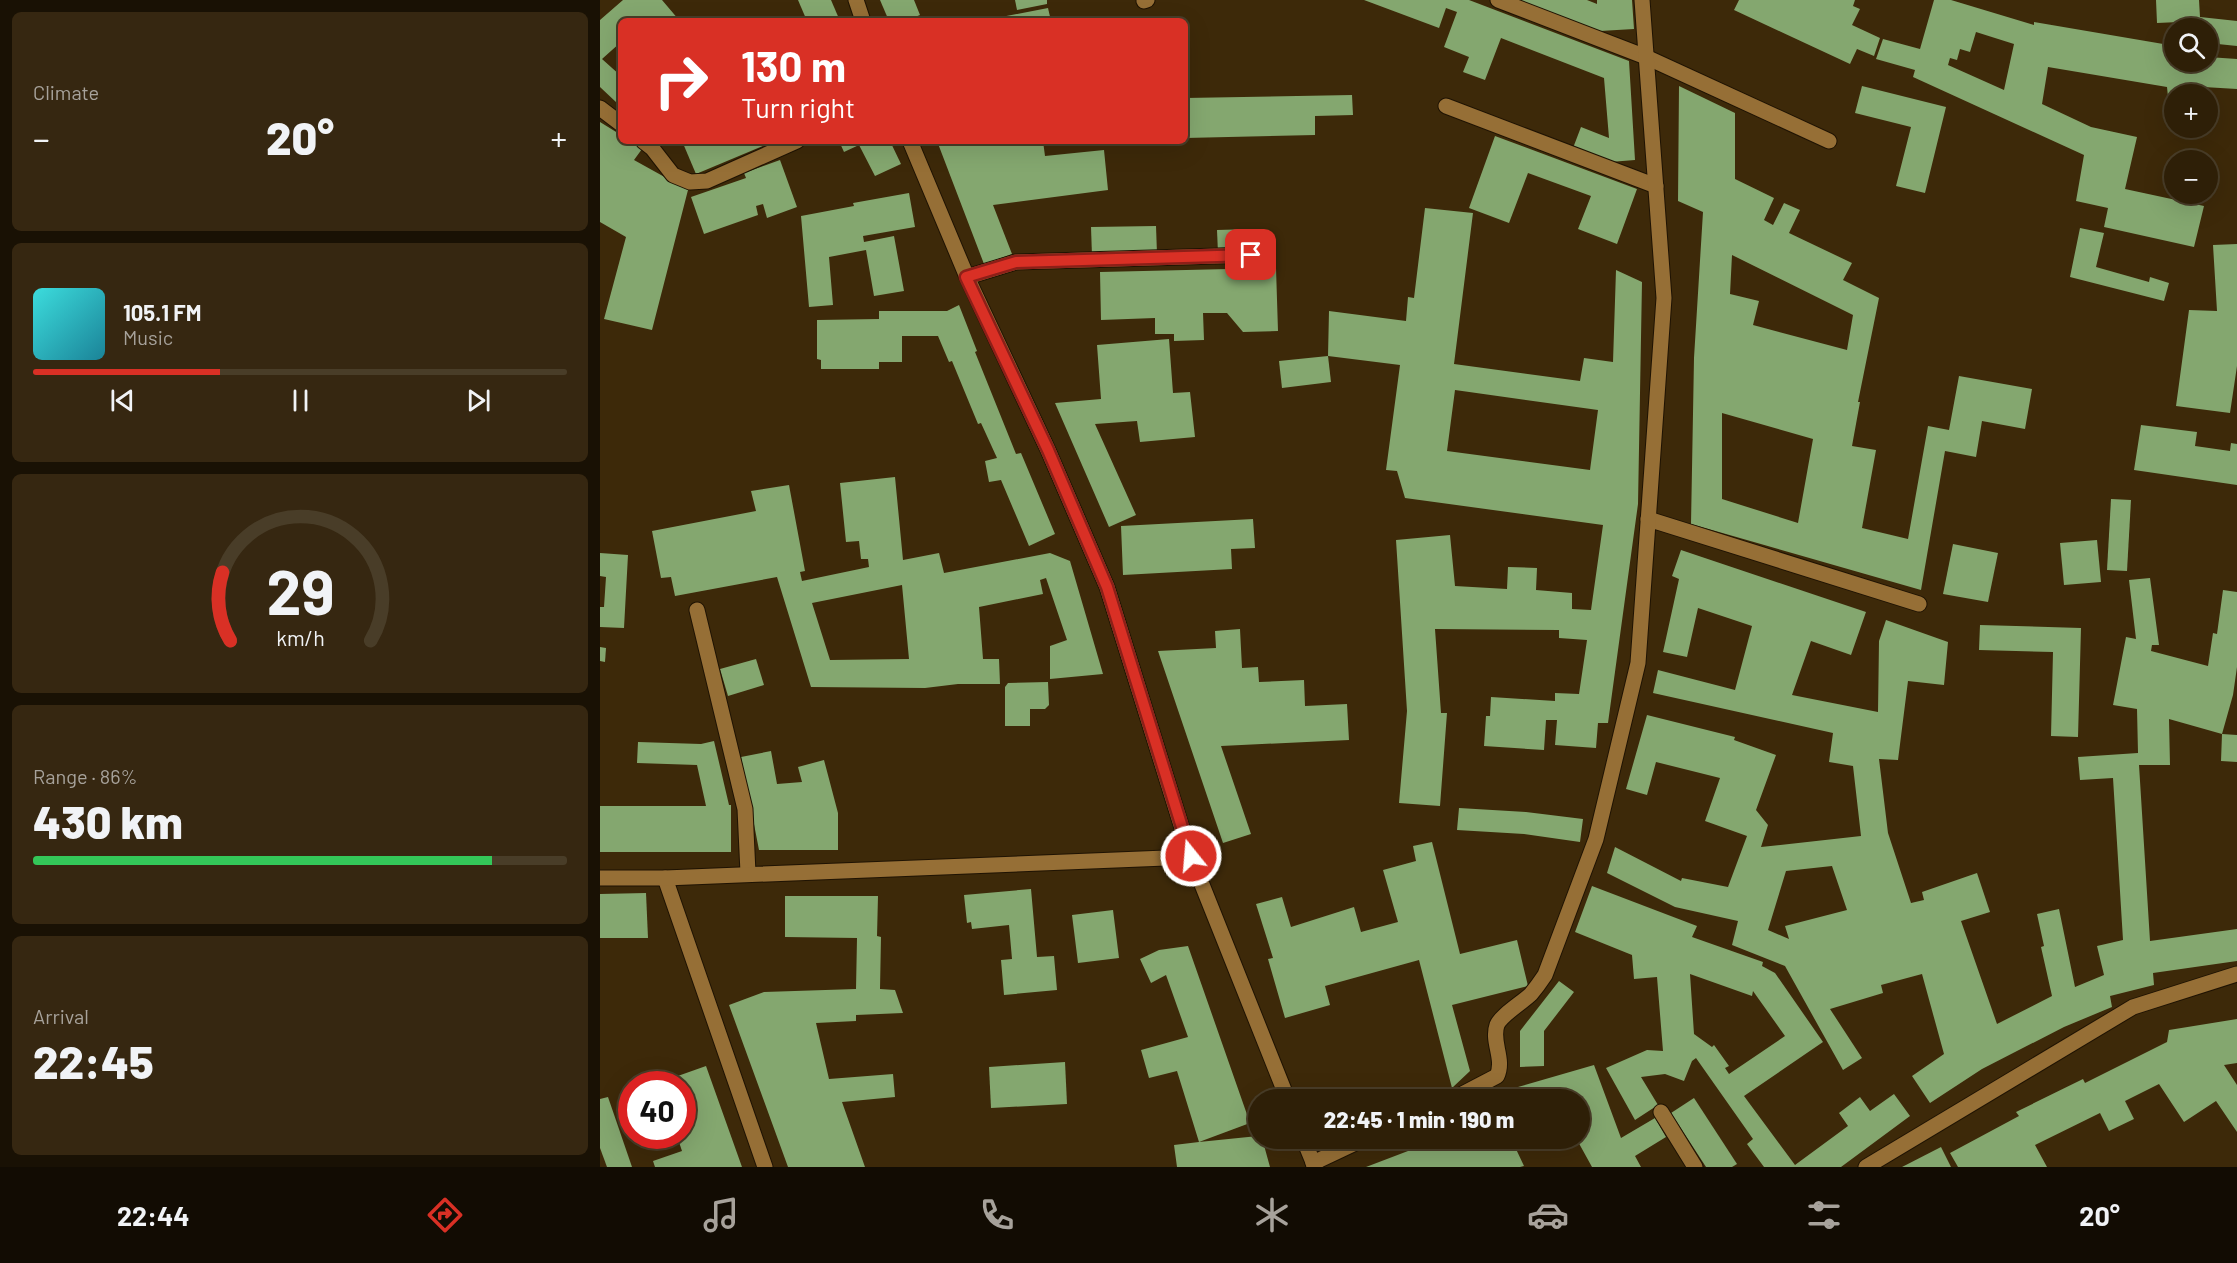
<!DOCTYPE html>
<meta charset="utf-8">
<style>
body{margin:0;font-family:Barlow,sans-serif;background:#362711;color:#f1f3f6;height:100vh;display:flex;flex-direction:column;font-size:22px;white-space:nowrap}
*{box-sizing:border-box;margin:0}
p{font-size:20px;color:#a7a29b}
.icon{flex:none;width:33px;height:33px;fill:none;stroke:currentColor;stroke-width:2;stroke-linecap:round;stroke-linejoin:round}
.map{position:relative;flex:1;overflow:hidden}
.details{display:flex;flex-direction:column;gap:12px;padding:12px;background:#191104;width:600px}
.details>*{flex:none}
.banner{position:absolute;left:18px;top:18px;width:570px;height:126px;border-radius:9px;box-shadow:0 6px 24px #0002,0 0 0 2px #493d28;background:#d93025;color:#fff;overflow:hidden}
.buttons{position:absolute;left:1564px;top:18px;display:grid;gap:12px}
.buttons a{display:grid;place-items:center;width:54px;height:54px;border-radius:50%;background:#2e1f07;box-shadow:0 6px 24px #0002,0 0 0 2px #493d28;font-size:30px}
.speed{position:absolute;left:18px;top:1071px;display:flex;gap:12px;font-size:30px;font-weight:700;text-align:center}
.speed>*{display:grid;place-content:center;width:78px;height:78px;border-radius:50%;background:#2e1f07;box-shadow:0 6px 24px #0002,0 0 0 2px #493d28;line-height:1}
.speed .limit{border:9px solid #d22;background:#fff;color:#111}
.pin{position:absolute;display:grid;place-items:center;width:51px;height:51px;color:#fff;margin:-26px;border-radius:12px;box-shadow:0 3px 9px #0006}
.me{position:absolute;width:66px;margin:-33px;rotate:343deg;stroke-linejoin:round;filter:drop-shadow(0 0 4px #0008)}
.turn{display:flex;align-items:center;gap:21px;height:126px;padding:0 24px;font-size:27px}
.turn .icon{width:78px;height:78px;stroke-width:2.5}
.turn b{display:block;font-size:42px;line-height:51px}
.big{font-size:45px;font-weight:800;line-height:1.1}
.details .widget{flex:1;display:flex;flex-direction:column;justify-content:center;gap:9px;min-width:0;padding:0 21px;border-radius:9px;background:#362711}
.details .dial{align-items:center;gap:0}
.dial svg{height:156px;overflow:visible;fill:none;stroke:#493d28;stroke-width:7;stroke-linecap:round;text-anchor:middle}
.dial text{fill:#f1f3f6;stroke:none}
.song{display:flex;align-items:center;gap:18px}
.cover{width:72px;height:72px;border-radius:9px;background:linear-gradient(135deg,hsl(180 70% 55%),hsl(190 70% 35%))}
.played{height:6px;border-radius:3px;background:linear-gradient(90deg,#d93025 35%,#493d28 35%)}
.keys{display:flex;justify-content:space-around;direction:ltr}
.heat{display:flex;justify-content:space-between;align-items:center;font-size:33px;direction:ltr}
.charge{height:9px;border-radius:4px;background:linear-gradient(90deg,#34c759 86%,#493d28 0)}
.trip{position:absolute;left:648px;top:1089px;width:342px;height:60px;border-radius:30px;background:#2e1f07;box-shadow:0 6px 24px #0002,0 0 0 2px #493d28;font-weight:800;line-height:60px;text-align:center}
.tabs{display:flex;height:96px;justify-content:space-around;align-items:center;background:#120c03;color:#a7a29b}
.tabs .icon{width:42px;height:42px}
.tabs .active{color:#d93025}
.tabs b{font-size:27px;color:#f1f3f6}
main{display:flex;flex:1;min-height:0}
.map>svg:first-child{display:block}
.building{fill:#84a76f;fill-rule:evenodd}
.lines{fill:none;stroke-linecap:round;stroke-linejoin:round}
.service-casing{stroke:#1f1303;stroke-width:17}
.minor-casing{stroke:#1f1303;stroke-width:17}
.tertiary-casing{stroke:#1f1303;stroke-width:17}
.service{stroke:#966f36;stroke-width:15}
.minor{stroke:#966f36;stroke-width:15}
.tertiary{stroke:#966f36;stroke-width:15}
.route-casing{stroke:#8d1f18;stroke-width:15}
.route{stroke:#d93025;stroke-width:10}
</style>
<main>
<section class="details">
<div class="widget"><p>Climate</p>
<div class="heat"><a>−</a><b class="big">20°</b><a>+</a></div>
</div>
<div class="widget">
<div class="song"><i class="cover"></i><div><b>105.1 FM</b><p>Music</p></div></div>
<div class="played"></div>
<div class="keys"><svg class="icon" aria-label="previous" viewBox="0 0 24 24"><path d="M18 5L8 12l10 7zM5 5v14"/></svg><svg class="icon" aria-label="pause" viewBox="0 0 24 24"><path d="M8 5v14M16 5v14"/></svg><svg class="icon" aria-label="next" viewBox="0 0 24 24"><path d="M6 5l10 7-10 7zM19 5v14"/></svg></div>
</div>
<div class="widget dial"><svg viewBox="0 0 100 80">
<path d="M14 69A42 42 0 1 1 86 69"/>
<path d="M14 69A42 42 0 0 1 10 34" stroke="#d93025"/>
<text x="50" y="56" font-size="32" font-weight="700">29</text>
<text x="50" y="72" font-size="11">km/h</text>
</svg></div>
<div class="widget"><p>Range · 86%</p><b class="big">430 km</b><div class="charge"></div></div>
<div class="widget"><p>Arrival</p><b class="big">22:45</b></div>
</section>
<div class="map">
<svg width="1637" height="1167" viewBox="0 0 1637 1167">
<rect width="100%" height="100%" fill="#3d2909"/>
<g class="building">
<path d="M23,0h39l17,20 -58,1v21l-19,17 19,17v23l-4,4 -17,-16v-67z"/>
<path d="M198,0h33l9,21h-33z"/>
<path d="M280,0h34l6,15 -15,6h-16z"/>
<path d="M415,0h32v4l-30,6z"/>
<path d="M764,0h105l160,61 6,99 -25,2 -37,-14 8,-21 28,11 -5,-60 -103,-40 -16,42 -22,-8 6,-15 -25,-10 13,-35 -11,-4 -7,20z"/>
<path d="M918,0h69l10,4v-4h35l2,29 -34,2z"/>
<path d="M1139,0h116l-2,6 7,3 -8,16 28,13 -6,18 -17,-7 -7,15 -116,-54z"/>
<path d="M1334,0h17l83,25v-3l141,24v16h33v-5l29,2v30l-50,-3 2,8h-14v31l-4,1 -4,-39 -119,-20 -6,37 49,23 46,10 -12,52 79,17 -10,41 -90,-20 4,-19 -32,-7 8,-46 -171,-78 2,-7 -39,-11 7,-20 37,10zM1376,32l38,12 -10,46 -56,-25 2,-7 7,2 3,-11 10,3z"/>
<path d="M1556,0h43l1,17 37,4v25l-29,-3v-15h-28l-1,-6 -22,1z"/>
<path d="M448,8l3,13h-54l-1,-3z"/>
<path d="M1079,86l56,27v66l39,19 -10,22 9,5 11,-22 16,7 -11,23 63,30 -9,17 36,18 -21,104h2l-8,44 24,4 -14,78 46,11 20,-113 21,4 10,-54 73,13 -7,40 -43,-8 -6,36 -31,-6 -24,139 -230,-66 3,-166 9,-146 -25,-11zM1132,255l121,60 -6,35 -94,-25 6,-24 -29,-7zM1122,413l91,26 -15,84 -76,-24z"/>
<path d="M1262,86l84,21 -21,86 -29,-7 15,-59 -56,-14z"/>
<path d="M752,95l1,20 -38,1v19l-130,3v-40z"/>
<path d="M0,122l21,13v6h8l13,8 -8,11 54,30 -36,140 -48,-11 22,-82 -26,-15z"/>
<path d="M895,136l142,53 -20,55 -39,-15 13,-33 -63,-23 -19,50 -40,-15z"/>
<path d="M82,141h93l-79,33z"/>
<path d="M239,141h51l11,23 -26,12 -16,-31 -15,7z"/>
<path d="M337,141h106l2,15 59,-6 4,40 -115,15 19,49 -28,10z"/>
<path d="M180,160l17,47 -30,11 -4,-14 -7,2 2,9 -54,19 -13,-37 55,-19 -2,-5z"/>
<path d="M309,193l6,34 -52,9 1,6 30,-6 10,55 -30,5 -8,-46 -37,7 4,48 -24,2 -8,-91 53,-10 -1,-3z"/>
<path d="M825,208l48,5 -19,151 126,17 4,-23 29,4 3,-92 26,12 -4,222 -30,219h-10l-2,25 -41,-3 2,-25h-11l-2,30 -60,-4 2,-30h4l1,-19 64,4v-8l24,1 8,-54 -28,-2v-8l-124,-1 6,84h6l-7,93 -41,-3 8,-92 -11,-171 54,-5 5,51 52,3 1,-22 29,1 -1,22 36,3v16l19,1 12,-85 -198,-27 -8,-27 -11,-1 14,-105 -72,-9 1,-45 77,10 2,-24 6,1zM855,390l143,20 -8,60 -143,-19z"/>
<path d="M556,226l1,28 -65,2 -1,-29z"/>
<path d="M1480,228l24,5 -8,34 53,15 1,-5 19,6 -5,18 -94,-24z"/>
<path d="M652,229l1,24h-35l-1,-23z"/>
<path d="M1637,244v122l-7,47 -54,-7 13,-96 28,1 -4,-66z"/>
<path d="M676,268l2,63 -35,1 -16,-19h-24l1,27 -30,1v-7h-19v-16l-54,2 -1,-48z"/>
<path d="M359,305l18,46 -2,1 41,102 5,-1 34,81 -26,12 -28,-66 -12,2 -4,-21 12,-3 -16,-35 -3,1 -26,-63 -3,1 -11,-26h-36v26h-23v7h-58v-9l-4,-1v-39l62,-1v-8h68z"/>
<path d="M569,339l4,54 17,-1 5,45 -55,5 -3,-21 -42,3 41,91 -27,12 -54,-124 46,-4 -4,-54z"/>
<path d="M728,356l3,26 -49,6 -3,-27z"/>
<path d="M1541,425l56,7 -2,14 35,5 1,-8 6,1v41l-103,-15z"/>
<path d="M295,477l8,83 36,-7 5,20 106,-20 20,8 33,113 -53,5v-33l17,-6 -21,-62 -6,2 3,14 -64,13 4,52h16l1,25h-42l-33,4 -114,-1 -34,-110 -102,19 -4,-19 -10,1 -9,-47 104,-20 -5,-20 38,-6 16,86 -5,1 2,9 67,-14 -1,-8h-7l-2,-18 -13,1 -6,-59zM302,585l7,74 -79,1 -18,-57z"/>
<path d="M1511,499l20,1 -4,71 -20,-1z"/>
<path d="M653,519l2,29 -24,1 1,20 -109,6 -2,-49z"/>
<path d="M1497,540l4,42 -37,3 -4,-42z"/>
<path d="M1353,544l45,9 -10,49 -45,-8z"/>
<path d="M1081,550l185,62 -15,43 -40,-14 -19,54 86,17 1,-71 7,-21 62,22 -4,43 -36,-4 -10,79 -19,-1 9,74 23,70 13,-3 -2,-8 55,-19 13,39 -29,9 36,103 55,-28 -11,-49 3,-1 -7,-32 22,-5 16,78 29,-12 -7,-29 26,-6 -10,-162 -33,2 -2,-23 60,-4 -1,-44 -24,-4 13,-68 10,2 -7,-59 21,-2 9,67h-7l-1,6 57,15 5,-33 4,1 6,-44 14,2v75l-4,28 -11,39 15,1v27l-16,-1 1,-27 -53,-15 1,46h-31l11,176 87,-12v32l-84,12 1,12 -44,11 2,11 -48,20 -82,42 -52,34 -18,-27 32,-22 -22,-80 -41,11 2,8 -53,16 32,49 -19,12 -58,-104 -53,-21 6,-24 -63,-14 -68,-34 8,-26 66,34 1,-3 46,9 19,-51 -42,-15 15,-43 -64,-16 -9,33 -21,-6 21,-74 88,22 -1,3 42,15 -20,55 12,15 -7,22 100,-11 -8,-70 -24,-4 4,-29 -180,-40 5,-23 77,20 17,-64 -54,-18 -11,49 -24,-5 16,-73 -7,-3zM1232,866l15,44 -62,16 4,13 -21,-9 18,-59z"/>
<path d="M0,553l28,2 -4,73 -24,-1v-20h4l2,-30 -6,-1z"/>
<path d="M1380,625l101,3 -3,109 -27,-1 2,-84 -74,-2z"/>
<path d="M640,629l2,39 16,-1 1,15 45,-2 1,26 42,-2 2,36 -128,6 30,88 -28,9 -65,-192 58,-3 -1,-17z"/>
<path d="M0,647l6,1 -1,14 -5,-1z"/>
<path d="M156,659l8,26 -36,11 -8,-27z"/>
<path d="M448,682l1,23 -4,4h-15v17h-25v-39l3,-4z"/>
<path d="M114,741l15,64h2v47h-131v-46h106l-9,-41 -60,-2 1,-21 63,2z"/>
<path d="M171,751l6,33 25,-2 -4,-15 26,-7 14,53v37h-79l-18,-93z"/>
<path d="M859,808l67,4 57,7 -3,23 -56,-8 -67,-4z"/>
<path d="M832,842l28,112 57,-14 11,46 -76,19 18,66 -18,17 -33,-128 -94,26 5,19 -45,13 -17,-59 5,-1 -17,-54 26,-7 9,30 63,-20 7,25 37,-10 -15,-52 33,-9 -3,-15z"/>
<path d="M992,886l105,40 -5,11 71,25 -1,4 13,7 48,69 -79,54 51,69 53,-39 -9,-13 21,-16 10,14 24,-17 16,22 -69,51h-77l-17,-23 6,-5 -57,-81 -4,3 -8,20 -19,-7 -24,3 17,28 -23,15 -29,-52 41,-18 16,1 -6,-74 -23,2 -2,-24 -57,-23zM1090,974l62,22 1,-5 32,45 -56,38 -4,-6 4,-2 -15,-21 -2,2 -18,-13z"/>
<path d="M431,889l6,68 17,-1 3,34 -53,5 -3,-35 11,-1 -3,-34 -37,4 -1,-7 -4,1 -3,-28z"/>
<path d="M46,893l2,45h-48v-44z"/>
<path d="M185,896h93l-1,40 4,1 -1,52 15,1 8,23 -47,2v6l-40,2 13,56 64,-5 2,23 -53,5 23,65h-77l-59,-162 35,-13 92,-3 1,-51 -72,-1z"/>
<path d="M513,910l6,48 -41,5 -6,-48z"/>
<path d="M588,946l62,177 -51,19 59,-6v2h4l8,29h-93l-3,-22 25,-3 -22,-71 -28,7 -8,-28 47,-13 -22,-62 -15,8 -11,-24 19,-9z"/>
<path d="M959,981l15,11 -30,39v35l-24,1v-36z"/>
<path d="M1637,1019v44l-13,2 13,20v47l-21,-31 -32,21 -25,-38 -34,17 9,18 -25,12 -9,-18 -65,32 12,22h-89l-8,-14 69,-37 -3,-4 67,-33 2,4 82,-41 2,-12z"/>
<path d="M465,1062l2,42 -76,4 -2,-41z"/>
<path d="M994,1065l27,73 34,-20 11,19 -31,19 6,11h-49l-16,-29h4v-38h-93l31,-13z"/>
<path d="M106,1066l36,101h-87l-2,-6 29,-10 -5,-15h5v-52h-23l-1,-1z"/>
<path d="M8,1097l24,70h-25l-7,-19v-49z"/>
<path d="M1094,1098l43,66 -5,3h-26l-35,-54z"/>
<path d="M823,1138h119v1l-26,10 8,17 -4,1h-154l42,-16 -2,-6z"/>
<path d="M1341,1147l10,20h-49z"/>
</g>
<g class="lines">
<defs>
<g id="service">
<path d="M898,0l148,57 183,84"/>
<path d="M544,1l3,-1"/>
<path d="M846,106l210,80"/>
<path d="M0,108l21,16"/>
<path d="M43,141l9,7 21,27 17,7 17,-1 90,-40"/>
<path d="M367,277l49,-15 235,-7"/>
<path d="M1048,519l271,85"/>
<path d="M97,610l48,199 3,64"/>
<path d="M65,878l100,289"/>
<path d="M1061,1112l34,55"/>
</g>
<g id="minor">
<path d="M0,878h65l526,-21"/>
<path d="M851,1100l46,-24c8,-17 -6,-34 0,-51 4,-10 26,-23 34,-31 5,-6 10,-13 14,-19l51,-136 42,-176 26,-365 -22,-298"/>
<path d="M713,1163l53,-25"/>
</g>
<g id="tertiary">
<path d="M256,0l7,21"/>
<path d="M310,141l57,136 81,173 59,137 84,270 97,243"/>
<path d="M703,1138l12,29"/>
<path d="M1266,1167l267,-160 104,-33"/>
</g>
</defs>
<use href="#service" class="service-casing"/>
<use href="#minor" class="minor-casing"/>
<use href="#tertiary" class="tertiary-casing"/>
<use href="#service" class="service"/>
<use href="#minor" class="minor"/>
<use href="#tertiary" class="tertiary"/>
</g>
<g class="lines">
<defs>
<path id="route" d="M591,856l-84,-269 -59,-137 -82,-173 50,-15 235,-7"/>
</defs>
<use href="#route" class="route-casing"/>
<use href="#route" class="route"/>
</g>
</svg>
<div class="buttons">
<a><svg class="icon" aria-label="search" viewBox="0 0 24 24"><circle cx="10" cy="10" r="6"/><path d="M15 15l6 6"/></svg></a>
<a>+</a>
<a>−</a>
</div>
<div class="speed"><div class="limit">40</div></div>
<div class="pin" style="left:651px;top:255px;background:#d93025"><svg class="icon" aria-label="arrive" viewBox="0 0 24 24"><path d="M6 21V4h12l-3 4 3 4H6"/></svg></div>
<svg class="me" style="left:591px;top:856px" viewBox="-20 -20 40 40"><circle r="17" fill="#d93025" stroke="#fff" stroke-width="3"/><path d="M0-11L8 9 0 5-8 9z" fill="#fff"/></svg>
<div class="trip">22:45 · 1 min · 190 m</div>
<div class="banner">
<div class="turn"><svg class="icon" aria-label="right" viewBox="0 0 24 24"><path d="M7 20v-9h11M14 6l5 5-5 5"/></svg><div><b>130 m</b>Turn right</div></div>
</div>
</div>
</main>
<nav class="tabs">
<b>22:44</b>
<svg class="icon active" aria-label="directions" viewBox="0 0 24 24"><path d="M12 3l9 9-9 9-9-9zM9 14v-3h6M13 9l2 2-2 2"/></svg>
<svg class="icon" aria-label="music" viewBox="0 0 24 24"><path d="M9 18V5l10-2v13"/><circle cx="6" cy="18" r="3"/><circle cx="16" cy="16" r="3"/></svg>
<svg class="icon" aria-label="phone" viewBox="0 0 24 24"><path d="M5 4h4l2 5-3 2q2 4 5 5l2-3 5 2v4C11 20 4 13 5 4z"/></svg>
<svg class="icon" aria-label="climate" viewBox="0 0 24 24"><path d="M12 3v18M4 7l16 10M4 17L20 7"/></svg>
<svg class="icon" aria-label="car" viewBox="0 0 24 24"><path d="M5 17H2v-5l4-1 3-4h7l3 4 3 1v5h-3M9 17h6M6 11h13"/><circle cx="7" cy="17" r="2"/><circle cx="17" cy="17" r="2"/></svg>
<svg class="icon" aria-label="filters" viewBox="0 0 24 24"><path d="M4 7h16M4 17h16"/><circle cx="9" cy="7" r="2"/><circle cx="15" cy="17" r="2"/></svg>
<b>20°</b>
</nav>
